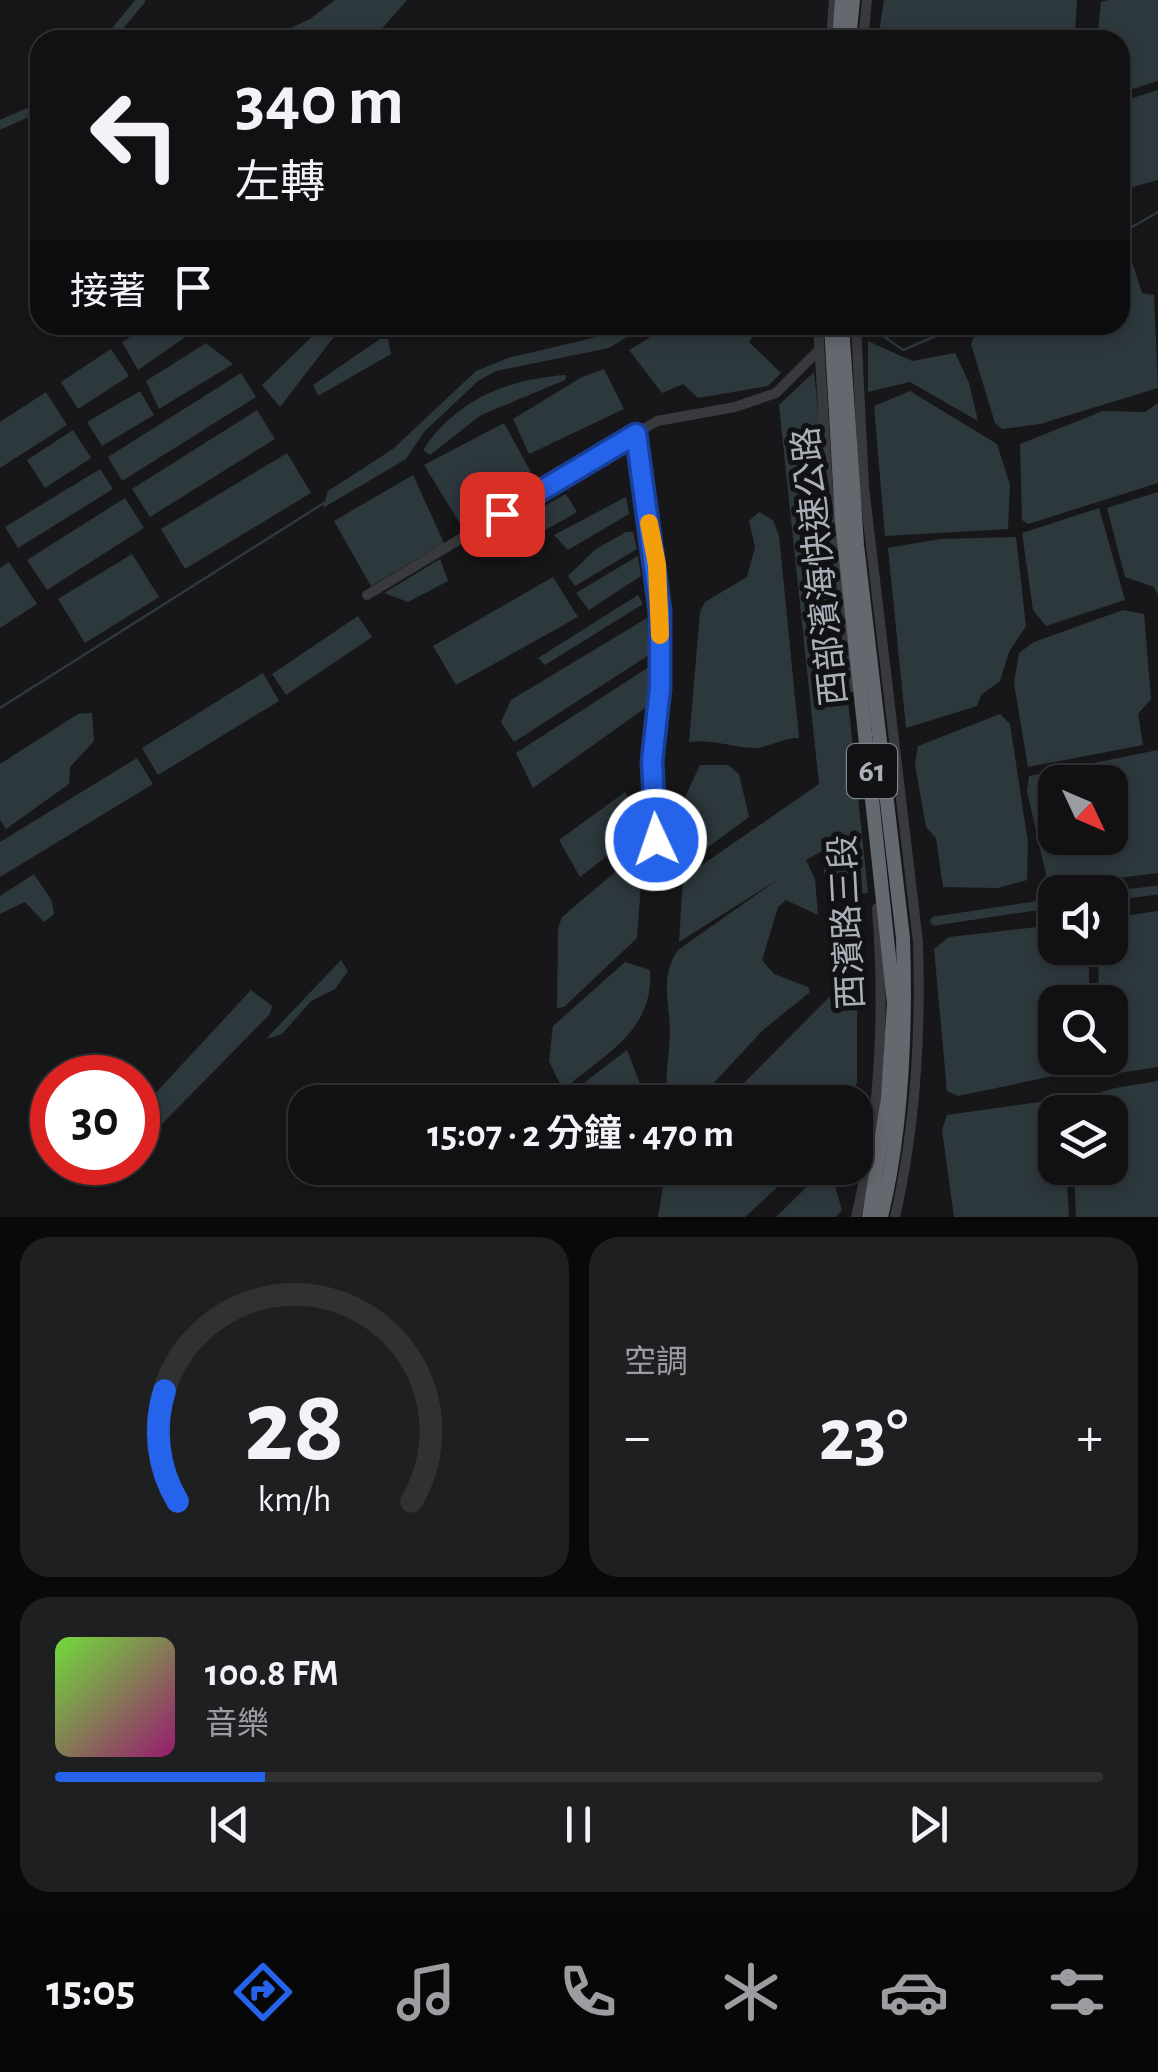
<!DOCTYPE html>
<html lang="zh-TW">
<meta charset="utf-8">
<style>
body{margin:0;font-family:"Alegreya Sans","Noto Sans TC",sans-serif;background:#1e1f21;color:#f1f3f6;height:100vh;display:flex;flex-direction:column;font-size:38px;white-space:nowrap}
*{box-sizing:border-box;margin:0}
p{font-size:32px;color:#9c9da0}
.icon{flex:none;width:55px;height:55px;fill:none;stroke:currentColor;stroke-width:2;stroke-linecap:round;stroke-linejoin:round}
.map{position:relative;height:1217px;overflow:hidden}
.details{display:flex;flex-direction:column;gap:20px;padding:20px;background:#09090a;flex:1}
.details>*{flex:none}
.banner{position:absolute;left:30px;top:30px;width:1100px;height:305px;border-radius:30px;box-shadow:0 5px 15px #0003,0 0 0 2px #303133;background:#111113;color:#f1f3f6;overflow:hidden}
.needle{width:65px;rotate:134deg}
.buttons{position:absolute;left:1038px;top:765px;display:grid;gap:20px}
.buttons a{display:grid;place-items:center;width:90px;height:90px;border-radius:20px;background:#111113;box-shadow:0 5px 15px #0003,0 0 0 2px #303133;font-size:50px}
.speed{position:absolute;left:30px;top:1055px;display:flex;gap:20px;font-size:50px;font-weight:700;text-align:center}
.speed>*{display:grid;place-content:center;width:130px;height:130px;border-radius:50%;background:#111113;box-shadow:0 5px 15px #0003,0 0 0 2px #303133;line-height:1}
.speed .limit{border:15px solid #d22;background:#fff;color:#111}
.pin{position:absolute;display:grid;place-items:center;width:85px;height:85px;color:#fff;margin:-42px;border-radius:20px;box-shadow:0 5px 15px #0006}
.me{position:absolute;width:110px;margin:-55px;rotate:357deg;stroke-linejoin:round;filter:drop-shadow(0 0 8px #0008)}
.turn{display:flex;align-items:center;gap:35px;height:210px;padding:0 40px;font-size:45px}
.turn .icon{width:130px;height:130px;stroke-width:2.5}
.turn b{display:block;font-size:70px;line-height:85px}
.then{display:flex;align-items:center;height:95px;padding:0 40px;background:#0003;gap:20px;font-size:38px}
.big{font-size:75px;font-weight:600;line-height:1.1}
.details .tile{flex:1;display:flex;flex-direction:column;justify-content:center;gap:15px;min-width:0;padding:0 35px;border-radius:30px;background:#1e1f21}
.details .dial{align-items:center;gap:0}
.dial svg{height:260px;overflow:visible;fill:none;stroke:#303133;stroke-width:7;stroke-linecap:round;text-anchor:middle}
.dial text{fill:#f1f3f6;stroke:none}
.song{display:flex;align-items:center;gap:30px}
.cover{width:120px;height:120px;border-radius:15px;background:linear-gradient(135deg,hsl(100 70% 55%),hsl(320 70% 35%))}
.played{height:10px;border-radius:5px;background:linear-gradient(90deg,#2563eb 20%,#303133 20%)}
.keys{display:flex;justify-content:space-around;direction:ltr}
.heat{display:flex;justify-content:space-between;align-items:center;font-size:55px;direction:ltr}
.details .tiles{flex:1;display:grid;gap:20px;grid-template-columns:1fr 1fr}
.tile:last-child{grid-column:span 2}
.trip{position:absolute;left:288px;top:1085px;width:585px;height:100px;border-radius:30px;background:#111113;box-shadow:0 5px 15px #0003,0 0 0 2px #303133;font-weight:600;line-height:100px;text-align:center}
.tabs{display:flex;height:160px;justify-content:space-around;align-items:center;background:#070708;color:#9c9da0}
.tabs .icon{width:70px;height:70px}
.tabs .active{color:#2563eb}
.tabs b{font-size:45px;color:#f1f3f6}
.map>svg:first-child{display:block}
.water{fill:#2d383d;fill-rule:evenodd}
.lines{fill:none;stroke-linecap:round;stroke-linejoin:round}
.stream{stroke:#2d383d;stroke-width:2.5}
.canal{stroke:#2d383d;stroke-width:9}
.minor{stroke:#383a3e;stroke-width:10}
.highway{stroke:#64686f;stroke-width:14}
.route-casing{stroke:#184099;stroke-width:25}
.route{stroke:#2563eb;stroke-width:18}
.slow{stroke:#f59e0b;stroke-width:18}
.labels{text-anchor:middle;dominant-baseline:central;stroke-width:10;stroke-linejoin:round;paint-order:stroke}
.shield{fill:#121214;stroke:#7c8188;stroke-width:2.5}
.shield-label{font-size:32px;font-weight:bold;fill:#a9b0b9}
.street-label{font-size:35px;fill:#a9b0b9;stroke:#121214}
</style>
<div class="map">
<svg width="1158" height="1217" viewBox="0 0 1158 1217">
<rect width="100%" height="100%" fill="#171719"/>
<g class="water">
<path d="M335,0h72l-35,40h-77l-15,-7 30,-14z"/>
<path d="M884,0h193l-2,34 -17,6h-180z"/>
<path d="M1108,0h50v81l-38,12v-53h-23l4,-38z"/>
<path d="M1158,90v90l-29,8 -9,-16v-70z"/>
<path d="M1120,249l9,3 13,41 12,2 4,93 -118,36 -38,5 -7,-6 -24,-79 5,-13 9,-6h135z"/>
<path d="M150,325h34l10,6 -56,39 -16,-28z"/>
<path d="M324,325h19l-63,82 -18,-22z"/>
<path d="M622,325h24l-37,23 -113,23 -18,10 -54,51 -18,27 -83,49 5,-17 65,-42 83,-78 32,-13 97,-23z"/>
<path d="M671,325h104l-18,5 -8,12 32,31 -13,13 -70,12 -15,-14 -21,9 -33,-43z"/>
<path d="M380,339h8l3,15 -73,42 -5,-11z"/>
<path d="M868,341l44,20 43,-8 14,30 9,38 -68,-39 -42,10z"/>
<path d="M206,343l27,21 -74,45 -13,-28z"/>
<path d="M111,349l18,27 -51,33 -17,-27z"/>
<path d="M604,369l20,40 -95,45 -16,-35 69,-42z"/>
<path d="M814,372l54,521 -41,2 -5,-44 -16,9 9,19 3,36 -32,-15 -8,7 -16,53 12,14 34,13 2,5 -47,38 -67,72h-28c-4,-26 2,-47 2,-73 -1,-29 -10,-53 8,-79l102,-72 -101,64 4,-64 136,-94 -40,-379z"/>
<path d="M241,373l15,24 -134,84 -14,-24z"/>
<path d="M566,375l-1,5 -84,35 -51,40 -7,-5c34,-51 85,-71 143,-75z"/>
<path d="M140,391l14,24 -52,31 -15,-24z"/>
<path d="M910,391l87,53 13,41 -2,44 -123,7 -11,-130z"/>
<path d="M46,392l21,33 -67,43v-46z"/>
<path d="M1158,403v80l-130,41 -6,-4 -2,-76 83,-33 42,1z"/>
<path d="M257,410l18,29 -125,78 -18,-28z"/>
<path d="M504,423l29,53 -74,46 -35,-57z"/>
<path d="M73,430l18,28 -46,30 -18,-28z"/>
<path d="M287,453l24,40 -126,76 -24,-40z"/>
<path d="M100,469l13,20 -95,59 -13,-21z"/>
<path d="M413,475l31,68 -73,43 -37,-65z"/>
<path d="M1158,492v103l-4,-8 -29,-10 -18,-69z"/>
<path d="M566,494l11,18 -35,20 -23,-12z"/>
<path d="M626,497l3,17 -61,36 -14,-15z"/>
<path d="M125,498l19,30 -97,62 -20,-30z"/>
<path d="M1099,508l26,92 -79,26 -13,-16 -11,-77z"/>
<path d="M759,512l14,8 6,16 20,202c-16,0 -32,10 -46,10 -23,-1 -41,-9 -64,-6l11,-130 5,-10 42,-25 8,-30 -6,-26z"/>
<path d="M626,532h7l4,17 -62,37 -7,-10 28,-27z"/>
<path d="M1016,537l10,89 -17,26 -9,29 -19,14 -4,11 -71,22 -18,-180 52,-9z"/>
<path d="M132,554l27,43 -74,46 -27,-44z"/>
<path d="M638,556l3,20 -52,34 -13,-17z"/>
<path d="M440,559l8,22 -40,21 -24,-9z"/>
<path d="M9,562l28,42 -37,24v-60z"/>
<path d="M553,577l25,40 -122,68 -23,-39z"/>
<path d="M638,595l5,9 -98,61 -7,-7z"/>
<path d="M1123,610l21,4 7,85 -13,15 5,31 -115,22 -14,-84 5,-30 15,-11z"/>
<path d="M358,616l14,21 -86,58 -14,-21z"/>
<path d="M647,618l2,37 -135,87 -13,-20 10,-22z"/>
<path d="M649,667l-1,39 -115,82 -17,-35z"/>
<path d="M263,673l16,28 -121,74 -16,-27z"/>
<path d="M92,713l2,28 -24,26 -1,17 -63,45 -6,-9v-56l78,-50z"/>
<path d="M1000,714l10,10 18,119 -1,37 -29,8 -55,-1 -7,-49 -10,-11 -11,-63 3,-18z"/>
<path d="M1158,750v123l-104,13 -7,-7 -20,-88 2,-15zM1055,782h55v56h-55z"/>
<path d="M137,758l16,26 -153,93v-35z"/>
<path d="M700,765h28l11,9 10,43 -61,45 -2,-67z"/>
<path d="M625,792l21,34 -66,51 -21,-37z"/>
<path d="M627,862l15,8 -5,68 -73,69 -7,1 1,-80 4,-11z"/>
<path d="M34,874l18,27 2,13 -10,8 -19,-20 -25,12v-18z"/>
<path d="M1158,911v156l-46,7 -2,-72h-11l-1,-54h12v-30z"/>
<path d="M1055,925v23h33l2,54h-35v56h41l-1,5 -8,6 -129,27 -11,-5 -13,-142 15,-12z"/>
<path d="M341,960l7,11 -13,18 -24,12 -29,33 -16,5z"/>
<path d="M625,962l25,8c4,60 -43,83 -84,117l-6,-3 -11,-23 4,-35z"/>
<path d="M857,969v113l-8,20h-124z"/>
<path d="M251,990l21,16 -2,8 -108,110 -12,4 -12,-16z"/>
<path d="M627,1050l13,34 -25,18h-19l-11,-20z"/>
<path d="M1158,1081v136h-82l-2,-49h36v-56h-35c18,-26 53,-25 83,-31z"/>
<path d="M1054,1100l5,12h-4v56h11l3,49h-115l-12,-87 5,-15z"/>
<path d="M666,1168h132l-53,49h-87z"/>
<path d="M826,1168h4l12,42 -6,7h-60z"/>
</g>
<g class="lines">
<g class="stream">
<path d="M1120,234l38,-22"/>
<path d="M868,325l35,25 59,-25"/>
<path d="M0,708l324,-205"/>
</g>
<g class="canal">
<path d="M108,40l33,-40"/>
<path d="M0,125l40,-18"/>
<path d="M1110,896l48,-6"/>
<path d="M935,921l120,-18"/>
</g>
<g class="minor">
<path d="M831,40l3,-40"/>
<path d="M863,40l4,-40"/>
<path d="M818,325l10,167 25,195"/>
<path d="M856,325l8,162 54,455c3,92 -2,184 -23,275"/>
<path d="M636,434l24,177v77l-8,73 5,78"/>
<path d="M367,595l290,-174 78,-14 41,-14 43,-43"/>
<path d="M856,1217c25,-102 29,-205 21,-309"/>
</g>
<g class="highway">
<path d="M839,40l3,-40"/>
<path d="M849,40l4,-40"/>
<path d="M831,325l11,196 52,482 -6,95 -19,119"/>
<path d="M842,325l15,220 46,393c3,92 0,189 -22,279"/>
</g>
</g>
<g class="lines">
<defs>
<path id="route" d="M502,514l134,-80 24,177v77l-8,73 4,79"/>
</defs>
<use href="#route" class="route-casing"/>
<use href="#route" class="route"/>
<path class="slow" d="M649,523l8,42 3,70"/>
</g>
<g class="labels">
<rect class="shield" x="847" y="744" width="50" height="54" rx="8"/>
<g class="shield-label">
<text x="872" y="771">61</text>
</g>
<g class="street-label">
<text transform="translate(821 566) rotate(-96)">西部濱海快速公路</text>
<text transform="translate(848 922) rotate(-93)">西濱路三段</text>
</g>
</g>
</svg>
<div class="buttons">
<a><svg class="needle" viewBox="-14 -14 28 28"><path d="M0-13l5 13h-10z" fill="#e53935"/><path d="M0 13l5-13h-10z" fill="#9c9da0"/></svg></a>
<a><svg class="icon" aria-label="sound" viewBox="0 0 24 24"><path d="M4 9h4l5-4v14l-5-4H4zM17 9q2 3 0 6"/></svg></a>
<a><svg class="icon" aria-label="search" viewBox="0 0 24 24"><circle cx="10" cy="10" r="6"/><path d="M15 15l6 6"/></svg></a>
<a><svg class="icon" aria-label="layers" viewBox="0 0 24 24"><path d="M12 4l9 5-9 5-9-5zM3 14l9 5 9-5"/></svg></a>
</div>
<div class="speed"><div class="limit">30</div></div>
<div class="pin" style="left:502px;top:514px;background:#d93025"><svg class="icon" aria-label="arrive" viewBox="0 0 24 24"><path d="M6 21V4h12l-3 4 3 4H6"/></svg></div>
<svg class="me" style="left:656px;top:840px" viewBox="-20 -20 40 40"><circle r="17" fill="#2563eb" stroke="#fff" stroke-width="3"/><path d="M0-11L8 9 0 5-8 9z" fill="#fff"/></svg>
<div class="trip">15:07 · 2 分鐘 · 470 m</div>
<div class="banner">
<div class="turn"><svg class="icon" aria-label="left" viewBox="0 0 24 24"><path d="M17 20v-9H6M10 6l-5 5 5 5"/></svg><div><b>340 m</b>左轉</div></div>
<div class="then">接著<svg class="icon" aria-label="arrive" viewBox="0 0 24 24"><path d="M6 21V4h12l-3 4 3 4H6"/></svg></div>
</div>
</div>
<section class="details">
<div class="tiles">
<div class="tile dial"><svg viewBox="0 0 100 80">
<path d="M14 69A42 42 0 1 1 86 69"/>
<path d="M14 69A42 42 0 0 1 10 35" stroke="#2563eb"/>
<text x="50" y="56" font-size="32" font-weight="700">28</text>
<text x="50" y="72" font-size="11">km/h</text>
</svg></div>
<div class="tile"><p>空調</p>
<div class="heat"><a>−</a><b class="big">23°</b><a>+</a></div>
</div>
<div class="tile">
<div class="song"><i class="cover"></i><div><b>100.8 FM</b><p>音樂</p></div></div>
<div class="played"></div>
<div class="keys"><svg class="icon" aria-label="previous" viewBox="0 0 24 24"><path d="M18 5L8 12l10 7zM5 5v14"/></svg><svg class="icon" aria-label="pause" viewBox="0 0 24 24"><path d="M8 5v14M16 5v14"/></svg><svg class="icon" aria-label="next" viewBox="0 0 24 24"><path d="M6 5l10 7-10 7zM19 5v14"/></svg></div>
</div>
</div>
</section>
<nav class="tabs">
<b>15:05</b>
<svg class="icon active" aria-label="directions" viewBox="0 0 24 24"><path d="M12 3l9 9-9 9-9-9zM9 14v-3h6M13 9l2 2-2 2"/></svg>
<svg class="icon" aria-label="music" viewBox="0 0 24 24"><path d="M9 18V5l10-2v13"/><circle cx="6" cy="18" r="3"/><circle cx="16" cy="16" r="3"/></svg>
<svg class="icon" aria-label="phone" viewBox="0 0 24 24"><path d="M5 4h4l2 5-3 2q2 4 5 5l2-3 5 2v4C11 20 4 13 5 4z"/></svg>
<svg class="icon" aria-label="climate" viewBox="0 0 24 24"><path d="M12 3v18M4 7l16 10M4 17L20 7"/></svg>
<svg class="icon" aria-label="car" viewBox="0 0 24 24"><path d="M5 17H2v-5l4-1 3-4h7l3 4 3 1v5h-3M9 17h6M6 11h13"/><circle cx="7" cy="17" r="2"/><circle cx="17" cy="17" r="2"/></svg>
<svg class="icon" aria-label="filters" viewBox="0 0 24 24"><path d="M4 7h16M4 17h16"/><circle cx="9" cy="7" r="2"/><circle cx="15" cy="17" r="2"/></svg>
</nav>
